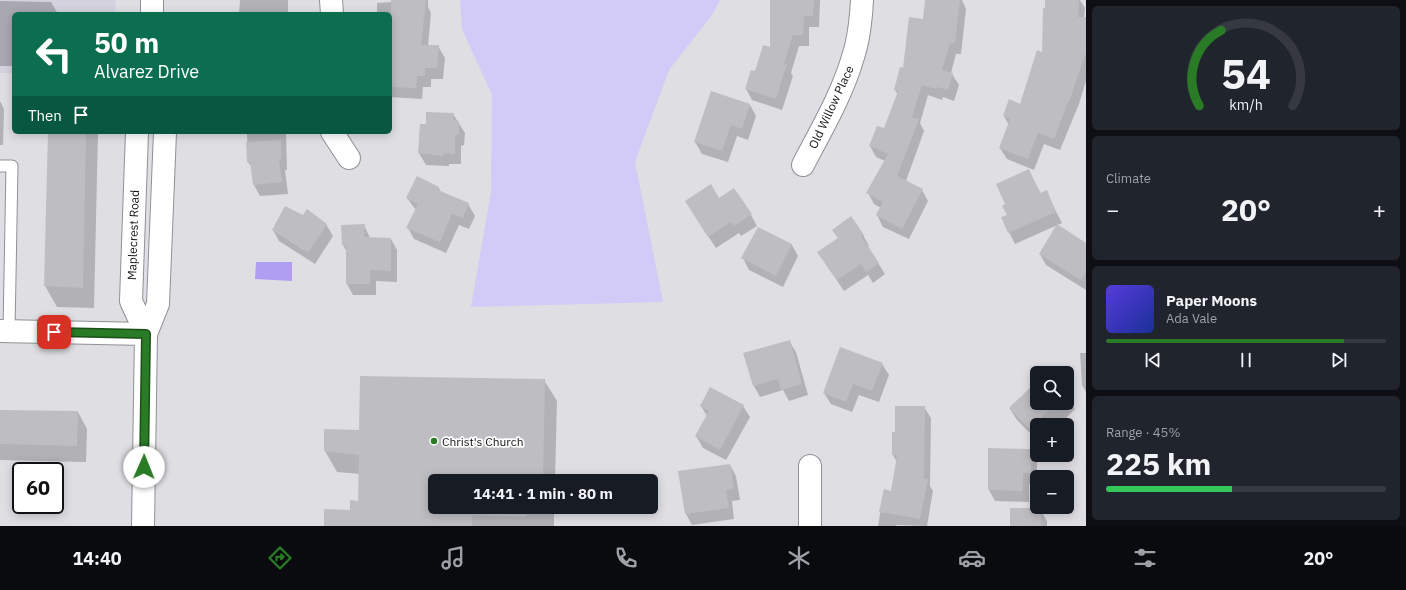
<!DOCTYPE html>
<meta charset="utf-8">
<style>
body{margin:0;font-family:"IBM Plex Sans",sans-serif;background:#20242c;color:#f1f3f6;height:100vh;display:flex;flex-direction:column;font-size:15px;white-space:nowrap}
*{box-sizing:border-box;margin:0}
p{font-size:13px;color:#9ea1a6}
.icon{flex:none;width:22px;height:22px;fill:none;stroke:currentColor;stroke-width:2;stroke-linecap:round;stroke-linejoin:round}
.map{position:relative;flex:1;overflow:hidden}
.drawer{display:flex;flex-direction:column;gap:6px;padding:6px;background:#0d0f14;width:320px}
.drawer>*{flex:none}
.banner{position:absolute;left:12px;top:12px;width:380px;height:122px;border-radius:6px;box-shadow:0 2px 10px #0003;background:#0b6e4f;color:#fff;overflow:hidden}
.controls{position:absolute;left:1030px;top:366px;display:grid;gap:8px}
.controls a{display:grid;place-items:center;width:44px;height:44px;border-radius:6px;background:#171b24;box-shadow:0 2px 10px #0003;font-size:20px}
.speed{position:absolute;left:12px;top:462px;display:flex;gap:8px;font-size:20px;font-weight:700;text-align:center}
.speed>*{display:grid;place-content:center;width:52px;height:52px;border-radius:50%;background:#171b24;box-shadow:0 2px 10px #0003;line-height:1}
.speed .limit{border:2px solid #111;border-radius:6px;background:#fff;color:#111}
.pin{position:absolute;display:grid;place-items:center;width:34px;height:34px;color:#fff;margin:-17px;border-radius:8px;box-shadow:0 2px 6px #0006}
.me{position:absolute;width:44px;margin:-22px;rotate:1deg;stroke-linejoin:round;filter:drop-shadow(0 0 3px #0008)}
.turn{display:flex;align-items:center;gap:14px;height:84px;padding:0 16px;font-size:18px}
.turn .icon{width:52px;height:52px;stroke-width:2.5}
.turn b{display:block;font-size:28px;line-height:34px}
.then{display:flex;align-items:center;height:38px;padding:0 16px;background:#0003;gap:8px;font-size:15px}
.big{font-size:30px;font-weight:700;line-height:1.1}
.drawer .card{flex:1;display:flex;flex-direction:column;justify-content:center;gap:6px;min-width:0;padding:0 14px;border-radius:6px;background:#20242c}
.drawer .dial{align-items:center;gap:0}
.dial svg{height:104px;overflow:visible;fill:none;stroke:#363941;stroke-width:7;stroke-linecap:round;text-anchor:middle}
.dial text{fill:#f1f3f6;stroke:none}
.song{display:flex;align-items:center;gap:12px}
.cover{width:48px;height:48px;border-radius:6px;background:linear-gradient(135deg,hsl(250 70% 55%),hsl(230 70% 35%))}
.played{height:4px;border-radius:2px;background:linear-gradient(90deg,#2a7b25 85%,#363941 85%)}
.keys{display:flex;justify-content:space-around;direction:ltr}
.heat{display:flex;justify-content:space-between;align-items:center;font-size:22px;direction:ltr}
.charge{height:6px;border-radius:3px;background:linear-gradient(90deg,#34c759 45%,#363941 0)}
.trip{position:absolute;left:428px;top:474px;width:230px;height:40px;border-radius:6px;background:#171b24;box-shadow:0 2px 10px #0003;font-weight:700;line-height:40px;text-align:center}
.tab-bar{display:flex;height:64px;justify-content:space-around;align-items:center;background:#090b0e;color:#9ea1a6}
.tab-bar .icon{width:28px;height:28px}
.tab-bar .current{color:#2a7b25}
.tab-bar b{font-size:18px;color:#f1f3f6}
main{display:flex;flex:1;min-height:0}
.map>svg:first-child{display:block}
.built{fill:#d4d2de}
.green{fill:#d2cbf8}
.water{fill:#af9ef1}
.shadow{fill:#0003}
.building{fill:#bebec2}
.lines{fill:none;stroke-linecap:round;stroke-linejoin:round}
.service-casing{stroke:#919094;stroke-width:13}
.minor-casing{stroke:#919094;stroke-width:24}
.primary-casing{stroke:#919094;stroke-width:24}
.service{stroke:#fff;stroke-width:11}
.minor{stroke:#fff;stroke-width:22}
.primary{stroke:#fff;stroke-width:22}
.route-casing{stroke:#1b5018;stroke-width:10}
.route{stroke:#2a7b25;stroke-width:7}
.poi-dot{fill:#2a7b25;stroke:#fff;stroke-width:1.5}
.labels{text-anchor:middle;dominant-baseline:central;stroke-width:3.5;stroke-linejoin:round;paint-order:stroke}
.street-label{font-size:12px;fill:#141315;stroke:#fff}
.poi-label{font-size:12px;fill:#141315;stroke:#fff;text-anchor:start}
</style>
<main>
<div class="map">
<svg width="1086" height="526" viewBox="0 0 1086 526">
<rect width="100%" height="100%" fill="#dfdee3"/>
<path class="built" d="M0,0h116l-1,14h-101v59h-14z"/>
<path class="green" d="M460,0h260l-8,15 -43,55 -34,92 28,140 -192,5 20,-115 1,-97 -30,-66z"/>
<path class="water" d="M256,262h36v19l-37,-2z"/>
<g class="shadow">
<path d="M240,0h48v14h-49z"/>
<path d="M392,0h36v7l3,6 -3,33h10l7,12 -2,21h-12v8h-8l-1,12 -32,-2v-83h-13v-11l15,-1z"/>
<path d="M771,0h49l-1,27h-10v19h-10l-8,27 2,3 -11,34 -30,-10 -6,-11 24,-41z"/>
<path d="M926,0h36l4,9 -5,45h-5l-5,19 1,1 7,11 -5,16 -11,-4 -1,3 -14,-5 -8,28 4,8 -18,50 16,9 6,11 -19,38 -26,-12 -6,-12 4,-7 -7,-4 -6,-11 17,-32 -9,-4 -6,-11 14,-16 14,-35 -3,-5 29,-70z"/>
<path d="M1046,0h34l5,8 -1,10h2v63l-7,23 -19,46 -16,-6 -10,26 -27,-11 -7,-11 9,-23 -5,-9 17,-11 22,-52z"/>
<path d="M0,1l51,1 7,12h-44v52h-14z"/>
<path d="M0,101l4,8 -1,36h-3z"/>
<path d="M750,105l6,11 -8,24 -11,-4 -9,26 -26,-8 -7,-12z"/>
<path d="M453,114l12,19 -1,12 -3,1v18h-12v2l-23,-1 -7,-12 1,-28h7z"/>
<path d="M49,132h49l-4,176 -37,-1 -12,-21z"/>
<path d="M246,132h40l1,38h-2l3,24 -28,2 -6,-11 -2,-17 -4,-6 -1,-28z"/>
<path d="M1029,171l12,23 5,-2 16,31 -47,21 -13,-26 6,-3 -2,-10z"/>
<path d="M438,187l3,5 27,12 7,12 -6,13 -10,-4 -13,28 -32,-14 -6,-11 8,-18 -9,-12z"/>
<path d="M719,199l32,16 6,11 -16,10 -2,-3 -23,15 -23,-35z"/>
<path d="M303,216l23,8 7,12 -18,28 -36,-23 -6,-11z"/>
<path d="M364,225l6,13 21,1 6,11v32l-21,-1v14h-23l-6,-11v-32l-4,-7z"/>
<path d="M758,228l34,17 6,11 -15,31 -34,-17 -6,-12z"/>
<path d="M833,230l30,5 6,11 -1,1 17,27 -12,9 -5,-8 -24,16 -19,-28 13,-25z"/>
<path d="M1086,244v46l-40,-25 -6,-11z"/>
<path d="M789,341l7,11 12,43 -19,6 -6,-11 -23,7 -6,-11z"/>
<path d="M1080,353h6v39l-4,-7z"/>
<path d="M882,364l7,11 -10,27 -20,-7 -7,17 -21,-8 -7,-11z"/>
<path d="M544,380l13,21 -2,80h-120v26h119v19h-229l26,-15 8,-9 1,-28 -23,-2 -12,-21v-21l35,1z"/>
<path d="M1037,382v21h30v-7l8,13 -16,16 -4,-4 -4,4h-14l-1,14 -19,-19 -7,-11z"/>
<path d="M701,406h42l7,11 -24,43 -23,-12 -7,-12 11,-20z"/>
<path d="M924,407l7,11 -1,68 3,5 -6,35 -31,-1v1h-18l6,-36 8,2 5,-30 -4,-7v-22h3z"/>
<path d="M0,411l78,1 9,17 -1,33 -86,-2z"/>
<path d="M1031,450l6,11v23h-8v18l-34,-1 -6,-11z"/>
<path d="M730,465l6,11 4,24 -8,1 2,18 -42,6 -6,-11z"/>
<path d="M1040,509l7,12v5h-36z"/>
</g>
<g class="building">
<path d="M391,0h35l-5,45h18l-2,23h-12v8h-8l-1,12 -26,-1z"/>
<path d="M770,0h44l-1,16h-9l-1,19h-10l-9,28 3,1 -11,35 -31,-10 6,-19 4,1 8,-26 7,2z"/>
<path d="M925,0h35l-5,43h-5l-8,27 11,3 -5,17 -11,-3 -1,2 -14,-4 -10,32 7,2 -22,57 26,13 -21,40 -26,-14 7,-13 -17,-9 22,-39 -19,-8 8,-20 7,2 14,-37 -4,-1 6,-23 3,1 6,-51 14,2z"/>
<path d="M1045,0h34l-1,17h8v35l-17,50h-1l-14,37 -16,-6 -10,26 -29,-11 11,-29 -7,-3 6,-17 11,5 17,-54 5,2 1,-44h2z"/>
<path d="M711,91l39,13 -8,25 -11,-4 -9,26 -28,-9z"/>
<path d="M426,112l28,1 -1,7 6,1v13l-4,1v19l-12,-1v3l-25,-3 2,-29h6z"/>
<path d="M48,132h38l-3,156 -39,-2z"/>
<path d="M281,140v19h-2l3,23 -29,3 -3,-23h-3l-1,-20z"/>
<path d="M1029,169l11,24 7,-3 9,22 -48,21 -7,-16 6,-2 -5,-9 3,-2 -9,-20z"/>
<path d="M417,176l22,11 -1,3 31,13 -6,15 -11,-4 -12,28 -34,-14 12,-24 -12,-6z"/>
<path d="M711,184l8,14 15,-10 18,26 -18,12 -3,-4 -23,15 -23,-36z"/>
<path d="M285,206l18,9 4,-6 20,15 -19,29 -36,-23z"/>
<path d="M851,216l13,19 -3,1 18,27 -13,9 -5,-8 -24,16 -20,-28 21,-14 -6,-8z"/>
<path d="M365,224l-1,13 27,1v33l-21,-1v14h-24v-38l-4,-1 -1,-20z"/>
<path d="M1057,224l29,19v29l-5,8 -42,-26z"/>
<path d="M758,227l34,17 -16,32 -35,-18z"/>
<path d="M790,340l12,44 -21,6 -3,-11 -25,7 -10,-33z"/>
<path d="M840,347l43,16 -11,28 -19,-7 -7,18 -23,-9z"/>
<path d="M360,376l185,3 -2,102h-108v26h107v4l-15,-1 -1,7 -54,-2v11h-148v-17l26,1v-10l8,1 1,-46 -35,-4v-22l35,1z"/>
<path d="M1037,381v22h19l-27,26 -20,-21z"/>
<path d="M710,387l34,18 -24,45 -25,-14 14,-25 -9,-5z"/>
<path d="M895,406h30l-1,72 4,1 -8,40 -41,-7 5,-23 7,2 6,-36h-5v-23h3z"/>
<path d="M0,410l78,1 -1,35 -77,-2z"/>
<path d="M988,448l43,1v24h-8v18l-35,-1z"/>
<path d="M730,464l4,25 -8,1 3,18 -44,6 -7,-43z"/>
<rect x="1010" y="508" width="31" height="18"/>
</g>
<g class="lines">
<defs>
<path id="service" d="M0,166h12l-3,165"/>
<g id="minor">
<path d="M331,0l1,14"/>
<path d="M332,132l17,26"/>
<path d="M803,165c18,-35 39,-70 50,-108 6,-18 8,-38 9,-57"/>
<path d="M0,331l146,3"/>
<path d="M810,526v-60"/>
</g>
<g id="primary">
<path d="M152,14v-14"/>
<path d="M137,132l-6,169 15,33"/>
<path d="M143,526l3,-192 12,-30 7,-172"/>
</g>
</defs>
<use href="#service" class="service-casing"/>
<use href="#minor" class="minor-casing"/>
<use href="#primary" class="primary-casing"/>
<use href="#service" class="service"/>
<use href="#minor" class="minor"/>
<use href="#primary" class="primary"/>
</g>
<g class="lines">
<defs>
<path id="route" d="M54,332l92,2 -2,133"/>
</defs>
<use href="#route" class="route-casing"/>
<use href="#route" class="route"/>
</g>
<circle class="poi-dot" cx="434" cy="441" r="4"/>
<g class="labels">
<g class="street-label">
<text transform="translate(831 107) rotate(-65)">Old Willow Place</text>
<text transform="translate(133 235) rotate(-88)">Maplecrest Road</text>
</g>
<g class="poi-label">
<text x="442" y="441">Christ's Church</text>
</g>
</g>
</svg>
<div class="controls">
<a><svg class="icon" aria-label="search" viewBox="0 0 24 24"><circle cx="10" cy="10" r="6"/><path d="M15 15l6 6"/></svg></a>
<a>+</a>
<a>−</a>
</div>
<div class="speed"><div class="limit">60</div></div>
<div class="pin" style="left:54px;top:332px;background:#d93025"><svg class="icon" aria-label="arrive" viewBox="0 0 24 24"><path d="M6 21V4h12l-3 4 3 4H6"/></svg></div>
<svg class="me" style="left:144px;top:467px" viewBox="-20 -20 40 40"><circle r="19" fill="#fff"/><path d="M0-13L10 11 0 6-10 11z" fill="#2a7b25"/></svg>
<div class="trip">14:41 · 1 min · 80 m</div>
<div class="banner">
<div class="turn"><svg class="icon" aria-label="left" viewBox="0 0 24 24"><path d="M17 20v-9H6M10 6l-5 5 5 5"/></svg><div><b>50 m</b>Alvarez Drive</div></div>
<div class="then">Then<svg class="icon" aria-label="arrive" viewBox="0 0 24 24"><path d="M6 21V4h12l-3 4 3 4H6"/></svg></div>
</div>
</div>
<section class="drawer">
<div class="card dial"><svg viewBox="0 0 100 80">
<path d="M14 69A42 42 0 1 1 86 69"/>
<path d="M14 69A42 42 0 0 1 31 11" stroke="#2a7b25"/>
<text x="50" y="56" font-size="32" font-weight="700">54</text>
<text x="50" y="72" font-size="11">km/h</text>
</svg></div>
<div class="card"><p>Climate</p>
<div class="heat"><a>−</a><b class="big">20°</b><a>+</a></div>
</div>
<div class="card">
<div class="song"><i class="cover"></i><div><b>Paper Moons</b><p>Ada Vale</p></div></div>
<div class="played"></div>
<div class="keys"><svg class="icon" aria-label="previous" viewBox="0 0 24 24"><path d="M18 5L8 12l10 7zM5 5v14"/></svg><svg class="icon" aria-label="pause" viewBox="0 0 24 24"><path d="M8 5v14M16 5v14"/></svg><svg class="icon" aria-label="next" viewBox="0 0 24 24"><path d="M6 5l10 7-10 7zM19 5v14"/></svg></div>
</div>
<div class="card"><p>Range · 45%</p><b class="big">225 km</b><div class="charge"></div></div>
</section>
</main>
<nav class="tab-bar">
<b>14:40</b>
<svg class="icon current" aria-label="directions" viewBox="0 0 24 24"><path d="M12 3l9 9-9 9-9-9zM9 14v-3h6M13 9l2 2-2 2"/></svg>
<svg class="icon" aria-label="music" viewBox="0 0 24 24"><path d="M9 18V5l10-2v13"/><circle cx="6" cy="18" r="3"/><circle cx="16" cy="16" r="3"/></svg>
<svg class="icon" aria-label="phone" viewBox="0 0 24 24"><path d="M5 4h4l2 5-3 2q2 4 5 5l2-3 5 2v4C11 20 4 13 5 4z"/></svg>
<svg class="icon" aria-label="climate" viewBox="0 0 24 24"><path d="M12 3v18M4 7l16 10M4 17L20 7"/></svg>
<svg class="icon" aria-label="car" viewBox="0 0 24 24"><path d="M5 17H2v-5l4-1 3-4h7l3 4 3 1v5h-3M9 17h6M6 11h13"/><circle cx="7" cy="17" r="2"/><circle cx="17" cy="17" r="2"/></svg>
<svg class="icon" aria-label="filters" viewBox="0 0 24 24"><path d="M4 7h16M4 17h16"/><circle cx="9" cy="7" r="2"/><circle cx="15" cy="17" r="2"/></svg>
<b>20°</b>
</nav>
